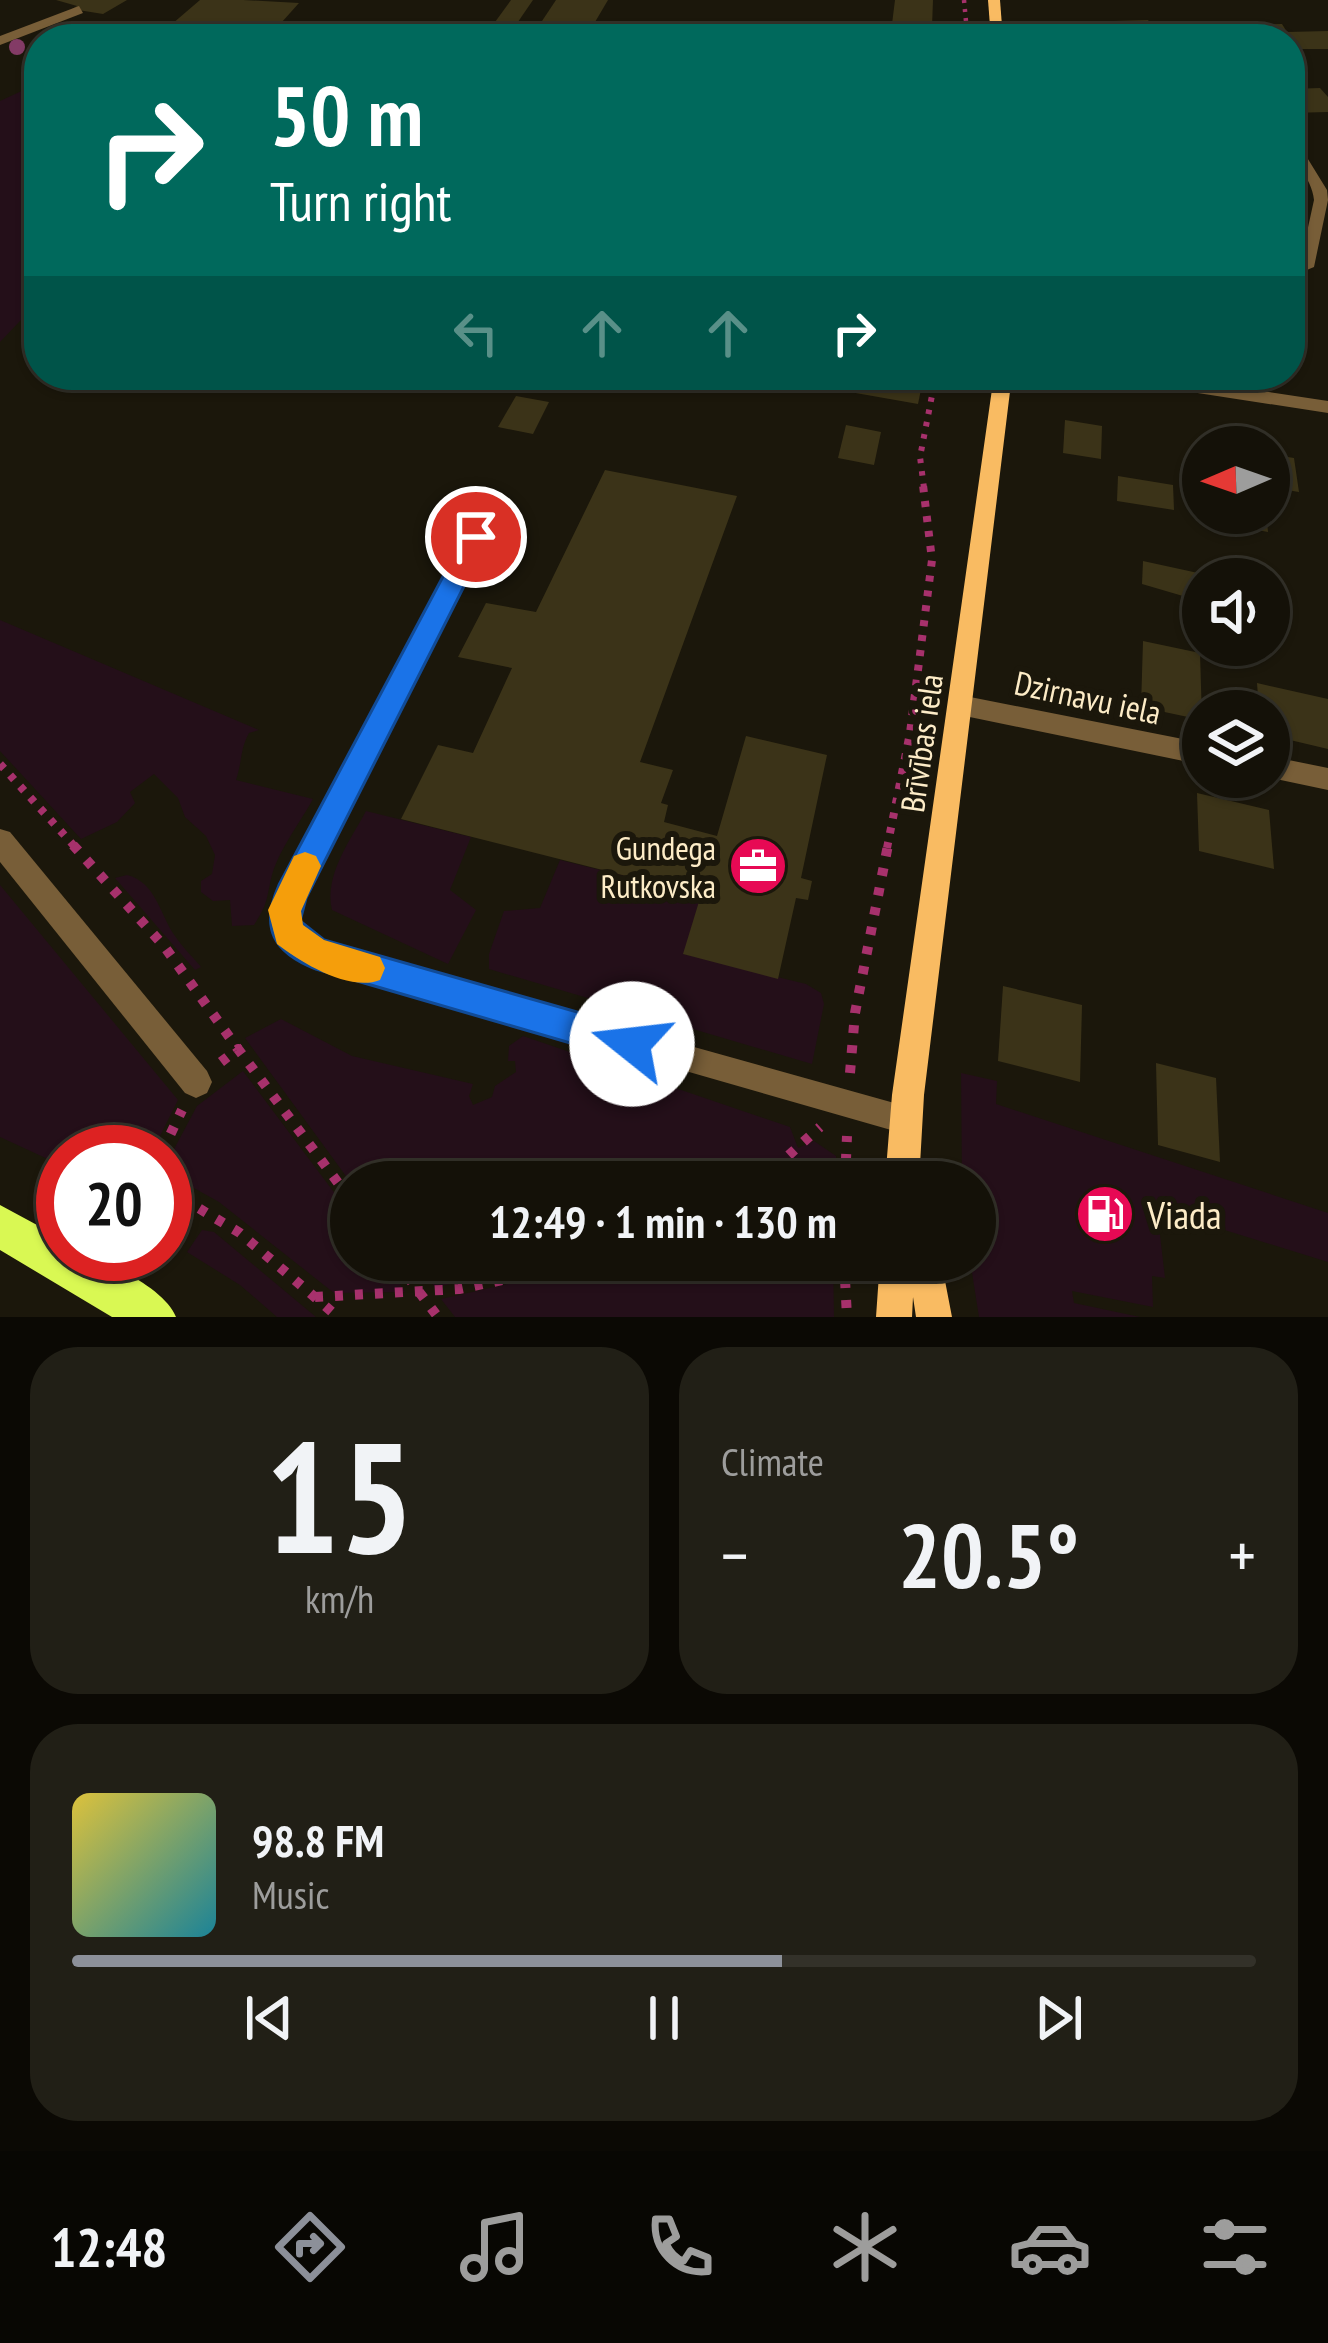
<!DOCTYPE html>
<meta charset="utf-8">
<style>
body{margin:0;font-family:"PT Sans Narrow",sans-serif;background:#211f16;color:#f1f3f6;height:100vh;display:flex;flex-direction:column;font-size:45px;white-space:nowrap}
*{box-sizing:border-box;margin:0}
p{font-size:39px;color:#9d9d9c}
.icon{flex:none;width:66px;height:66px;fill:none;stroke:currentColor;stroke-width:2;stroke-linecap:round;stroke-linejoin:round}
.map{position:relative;height:1317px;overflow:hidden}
.details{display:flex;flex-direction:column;gap:30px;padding:30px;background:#0b0904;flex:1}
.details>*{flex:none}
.top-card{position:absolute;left:24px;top:24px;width:1281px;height:366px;border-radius:48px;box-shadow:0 3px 9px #0004,0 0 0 3px #333129;background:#00695c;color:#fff;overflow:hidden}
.needle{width:78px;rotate:268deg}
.controls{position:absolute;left:1182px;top:426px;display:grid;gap:24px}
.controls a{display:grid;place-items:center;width:108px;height:108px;border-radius:50%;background:#141108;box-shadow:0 3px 9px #0004,0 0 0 3px #333129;font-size:60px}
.speed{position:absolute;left:36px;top:1125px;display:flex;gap:24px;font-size:60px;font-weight:700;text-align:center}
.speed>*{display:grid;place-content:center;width:156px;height:156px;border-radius:50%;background:#141108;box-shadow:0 3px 9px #0004,0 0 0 3px #333129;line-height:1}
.speed .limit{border:18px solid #d22;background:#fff;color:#111}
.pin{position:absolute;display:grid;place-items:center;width:102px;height:102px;color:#fff;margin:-51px;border:6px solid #fff;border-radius:50%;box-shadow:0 3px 12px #0007}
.me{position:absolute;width:132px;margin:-66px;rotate:286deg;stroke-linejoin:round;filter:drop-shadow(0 0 9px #0008)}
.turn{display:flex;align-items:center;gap:42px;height:252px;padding:0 48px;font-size:54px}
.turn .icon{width:156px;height:156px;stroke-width:2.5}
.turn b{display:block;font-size:84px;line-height:102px}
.lanes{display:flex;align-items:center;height:114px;padding:0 48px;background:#0003;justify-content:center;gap:60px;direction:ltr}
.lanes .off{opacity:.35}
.big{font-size:90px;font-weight:700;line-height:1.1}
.details .card{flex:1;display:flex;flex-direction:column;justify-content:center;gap:18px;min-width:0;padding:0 42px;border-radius:48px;background:#211f16}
.details .dial{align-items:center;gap:0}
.dial b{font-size:156px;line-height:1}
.song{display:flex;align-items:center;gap:36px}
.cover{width:144px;height:144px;border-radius:18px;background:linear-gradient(135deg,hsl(50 70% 55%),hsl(190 70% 35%))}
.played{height:12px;border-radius:6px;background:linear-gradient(90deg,#8c9099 60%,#333129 60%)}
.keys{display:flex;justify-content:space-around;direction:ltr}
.heat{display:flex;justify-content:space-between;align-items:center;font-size:66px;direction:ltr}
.details .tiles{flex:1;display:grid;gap:30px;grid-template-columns:1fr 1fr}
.card:last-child{grid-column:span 2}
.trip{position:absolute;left:330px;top:1161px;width:666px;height:120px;border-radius:60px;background:#141108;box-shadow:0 3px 9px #0004,0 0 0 3px #333129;font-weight:700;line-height:120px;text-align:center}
.tab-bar{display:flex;height:192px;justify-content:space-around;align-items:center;background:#080703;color:#9d9d9c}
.tab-bar .icon{width:84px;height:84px}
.tab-bar .on{color:#8c9099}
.tab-bar b{font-size:54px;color:#f1f3f6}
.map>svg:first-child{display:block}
.green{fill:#240f19}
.building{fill:#3b3318}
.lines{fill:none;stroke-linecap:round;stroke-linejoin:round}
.path-far3{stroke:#a7316c;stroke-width:4.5;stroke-dasharray:3 6;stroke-linecap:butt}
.path-far2{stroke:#a7316c;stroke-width:6;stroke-dasharray:4.5 8;stroke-linecap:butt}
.path-far1{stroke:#a7316c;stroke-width:8;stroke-dasharray:6 9;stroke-linecap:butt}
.path{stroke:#a7316c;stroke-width:10;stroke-dasharray:8 12;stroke-linecap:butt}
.service{fill:#785e38;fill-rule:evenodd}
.minor{fill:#785e38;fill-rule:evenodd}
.secondary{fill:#f9bb62;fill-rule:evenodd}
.primary{fill:#d9f853;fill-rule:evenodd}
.tree{fill:#833b66}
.route{fill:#1a73e8;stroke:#114b97;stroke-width:3}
.slow{fill:#f59e0b}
.labels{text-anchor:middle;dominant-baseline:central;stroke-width:12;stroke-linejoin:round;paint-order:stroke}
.street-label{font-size:33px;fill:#fdecc7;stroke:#1b170b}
.poi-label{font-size:33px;fill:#fdecc7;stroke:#1b170b;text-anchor:end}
.near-poi-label{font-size:39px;fill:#fdecc7;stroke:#1b170b;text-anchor:start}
</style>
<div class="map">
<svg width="1328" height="1317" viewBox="0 0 1328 1317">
<rect width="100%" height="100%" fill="#1b170b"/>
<g class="green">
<path d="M39,83v218l-39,41v-241z"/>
<path d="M0,620l259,110 -10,3c-9,16 -7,30 -13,47l77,19c-13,24 -36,53 -42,80 -5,23 -4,26 -17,46l-22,1 -2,-26 -17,1 -12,-9v-11l11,-7 3,-19 -9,-19 -21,-19 -7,-19 -24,-24 -24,18 5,11 -18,19 -36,17 -81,-88z"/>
<path d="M366,811l105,26 -21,53 26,20 -28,54 -116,-54c-8,-35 18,-69 34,-99z"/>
<path d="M560,860l141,35 -17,59 122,30 15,9 3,11 -12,60 -323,-95v-15l15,-43 36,-3z"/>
<path d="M127,875c29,7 33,40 48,61 7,11 18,21 26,31l-6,3 -80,-92z"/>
<path d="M0,885l178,215 -26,52h-89v14l-63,-29z"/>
<path d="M281,1019l71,37 121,28 -4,12 4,9 19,-8 3,-11 21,-14 -1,-11h-7l1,-15 14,-10 267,91 8,21 16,-7 22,15 1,26 -486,1 -106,-145z"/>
<path d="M243,1071l108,144v45h33l21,32 -71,1 -115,-91 -52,-29 -2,-7 32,-60z"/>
<path d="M961,1073l36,8 -1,23 332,109v49l-171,-53 8,69 -13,-2 1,31 -81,-16 2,12 66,14h-161l-9,-57h5v-78h-13z"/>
<path d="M202,1230l12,2 102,85h-39l-37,-32 -53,-33z"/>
<path d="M413,1260h170l-148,27z"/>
<path d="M615,1260h218l1,57h-379l-14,-18z"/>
</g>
<g class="building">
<path d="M56,0h71l-24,14 -31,-5 5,-3z"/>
<path d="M200,0h43l56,3 -26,29 -101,-8z"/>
<path d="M511,0h22l-24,35 -22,-2z"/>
<path d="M556,0h52l-23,39h-55z"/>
<path d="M895,0h38l-1,27 -40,-3z"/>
<path d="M1148,20l4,6 130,-2 5,8 41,-1v18h-26l-12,-10 -238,-1 -9,-15z"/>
<path d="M1320,88l8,9v15l-38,1v-24z"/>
<path d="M754,375h170l-6,29z"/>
<path d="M516,396l33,6 -16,32 -35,-7z"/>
<path d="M1065,420l37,6 -1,33 -38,-6z"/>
<path d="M846,425l35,7 -7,33 -36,-7z"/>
<path d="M1269,454l25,4 5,34 -30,-5z"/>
<path d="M605,470l132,26 -97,266 33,8 -12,33 7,2 -4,17 53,14 29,-100 81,19 -26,123 11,3 -4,19 -12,-2 -18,81 -95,-25 18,-59 -300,-76 37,-74 35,8 39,-85 -54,-11 28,-54 50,9z"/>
<path d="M1118,476l55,9 1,25 -57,-9z"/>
<path d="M1209,513h57l2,19 -59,-11z"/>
<path d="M1143,561l55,12 2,28 -58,-17z"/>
<path d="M1143,641l57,12 2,67 -61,-13z"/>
<path d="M1257,683l71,16v50l-59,-14v-24h-10z"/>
<path d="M1197,793l72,17 5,59 -75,-18z"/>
<path d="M1003,986l79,19 -2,77 -82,-21z"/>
<path d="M1156,1063l60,15 4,84 -62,-17z"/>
</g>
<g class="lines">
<path class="path-far3" d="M964,0l3,32"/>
<path class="path-far2" d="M924,488l-4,-31 16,-82"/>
<g class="path-far1">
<path d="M0,764l76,84"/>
<path d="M887,848l23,-115 22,-173 -9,-75"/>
</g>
<g class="path">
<path d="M73,845l91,101 74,103"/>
<path d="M221,1062l17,-13 113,151"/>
<path d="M850,1073l5,-60 33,-168"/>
<path d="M162,1152l20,-42"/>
<path d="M759,1182l61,-55"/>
<path d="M845,1182l2,-46"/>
<path d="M165,1188l75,45 98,84"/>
<path d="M395,1260l43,57"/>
<path d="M844,1260l3,57"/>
<path d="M315,1297l144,-8 141,-29"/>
</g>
<g class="service">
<path d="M1290,137l5,1 32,52 1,10 -14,67 -24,10v-9l10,-4 14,-64c-2,-24 -24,-38 -24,-63z"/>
<path d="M497,491l9,6 -204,401 -3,25 23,20 583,163 10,4 4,10 -4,10 -10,4 -589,-169c-35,-15 -50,-41 -35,-77l207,-391z"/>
</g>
<g class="minor">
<path d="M79,6l4,7 -83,32v-9z"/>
<path d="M1111,375h47l170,26v12l-208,-32z"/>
<path d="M960,695l243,48v22l-243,-50 -9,-3 -3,-7 3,-7z"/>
<path d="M1269,756l59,12v22l-62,-13z"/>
<path d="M0,829l10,3 197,239 5,11 -5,11 -11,5 -11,-5 -185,-231z"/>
</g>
<g class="secondary">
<path d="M988,0h12l3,39h-12z"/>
<path d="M994,375h18l-88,720 -5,87h-34l7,-87z"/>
<path d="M880,1260h61l11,57h-36l-3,-20 -1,20h-36z"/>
</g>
<path class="primary" d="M0,1205l63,34v15c33,0 101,32 113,63h-64l-112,-67z"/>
</g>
<circle class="tree" cx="17" cy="47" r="8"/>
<path class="route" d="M476,528l13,9 -183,361 -6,23 24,19 320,91 5,13 -5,12 -12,5 -316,-92c-43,-17 -56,-41 -37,-84l185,-348z"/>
<path class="slow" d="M305,852l11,4 5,10 -20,45 2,14 21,15 56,17 5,11 -5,12c-31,12 -78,-17 -103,-36l-9,-34 26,-54z"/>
<defs>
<symbol id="office-disc" viewBox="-11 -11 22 22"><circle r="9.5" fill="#e70954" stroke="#1b170b"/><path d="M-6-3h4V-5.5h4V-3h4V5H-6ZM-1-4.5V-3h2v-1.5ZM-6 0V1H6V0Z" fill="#fff"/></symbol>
<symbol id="fuel-disc" viewBox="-11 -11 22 22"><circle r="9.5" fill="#e70954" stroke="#1b170b"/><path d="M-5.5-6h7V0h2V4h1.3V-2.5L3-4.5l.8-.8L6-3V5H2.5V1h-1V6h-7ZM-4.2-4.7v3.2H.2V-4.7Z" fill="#fff"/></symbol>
</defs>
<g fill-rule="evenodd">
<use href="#office-disc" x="725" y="833" width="66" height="66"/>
<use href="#fuel-disc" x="1072" y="1181" width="66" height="66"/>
</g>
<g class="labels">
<g class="street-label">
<text transform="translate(1088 697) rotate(12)">Dzirnavu iela</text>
<text transform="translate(921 743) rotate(-82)">Brīvības iela</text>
</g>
<g class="poi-label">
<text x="716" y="847">Gundega<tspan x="716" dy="38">Rutkovska</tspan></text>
</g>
<g class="near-poi-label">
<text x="1147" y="1214">Viada</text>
</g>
</g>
</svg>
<div class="controls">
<a><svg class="needle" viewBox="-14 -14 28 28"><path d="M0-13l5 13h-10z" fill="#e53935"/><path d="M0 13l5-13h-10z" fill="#9d9d9c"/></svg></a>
<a><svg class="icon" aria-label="sound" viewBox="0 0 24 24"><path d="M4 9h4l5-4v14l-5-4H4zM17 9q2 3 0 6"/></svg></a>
<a><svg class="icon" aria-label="layers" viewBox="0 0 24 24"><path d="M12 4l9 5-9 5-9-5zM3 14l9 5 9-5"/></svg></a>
</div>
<div class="speed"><div class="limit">20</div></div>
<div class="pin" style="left:476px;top:537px;background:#d93025"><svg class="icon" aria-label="arrive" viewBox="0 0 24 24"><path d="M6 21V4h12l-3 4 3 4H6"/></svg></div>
<svg class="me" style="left:632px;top:1044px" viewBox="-20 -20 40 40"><circle r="19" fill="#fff"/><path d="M0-13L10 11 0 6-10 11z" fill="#1a73e8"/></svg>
<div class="trip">12:49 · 1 min · 130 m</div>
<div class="top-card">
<div class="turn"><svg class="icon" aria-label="right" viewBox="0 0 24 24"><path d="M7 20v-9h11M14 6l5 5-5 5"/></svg><div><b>50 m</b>Turn right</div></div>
<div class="lanes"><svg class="icon off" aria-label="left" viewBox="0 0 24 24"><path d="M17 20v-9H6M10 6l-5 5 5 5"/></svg><svg class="icon off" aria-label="ahead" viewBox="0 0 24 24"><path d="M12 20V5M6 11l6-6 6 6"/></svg><svg class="icon off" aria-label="ahead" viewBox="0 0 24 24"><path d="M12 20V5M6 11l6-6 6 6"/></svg><svg class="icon" aria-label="right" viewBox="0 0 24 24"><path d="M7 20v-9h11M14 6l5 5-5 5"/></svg></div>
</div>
</div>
<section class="details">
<div class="tiles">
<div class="card dial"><b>15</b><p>km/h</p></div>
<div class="card"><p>Climate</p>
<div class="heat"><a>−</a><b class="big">20.5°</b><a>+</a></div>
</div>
<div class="card">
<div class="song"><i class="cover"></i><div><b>98.8 FM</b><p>Music</p></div></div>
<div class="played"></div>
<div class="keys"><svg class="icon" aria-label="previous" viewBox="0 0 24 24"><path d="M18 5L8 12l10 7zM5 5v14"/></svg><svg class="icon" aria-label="pause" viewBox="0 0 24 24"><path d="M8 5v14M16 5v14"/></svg><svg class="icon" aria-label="next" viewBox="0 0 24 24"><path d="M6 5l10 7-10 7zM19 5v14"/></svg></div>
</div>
</div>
</section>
<nav class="tab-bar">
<b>12:48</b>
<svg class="icon on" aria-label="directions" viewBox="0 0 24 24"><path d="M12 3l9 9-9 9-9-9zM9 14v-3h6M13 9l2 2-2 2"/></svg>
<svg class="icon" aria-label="music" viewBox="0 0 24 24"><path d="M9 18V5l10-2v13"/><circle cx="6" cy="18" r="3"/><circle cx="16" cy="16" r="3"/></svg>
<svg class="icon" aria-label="phone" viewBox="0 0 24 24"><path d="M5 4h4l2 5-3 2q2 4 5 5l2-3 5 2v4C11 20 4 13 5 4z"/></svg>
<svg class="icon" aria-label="climate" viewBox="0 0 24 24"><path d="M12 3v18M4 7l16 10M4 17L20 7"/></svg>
<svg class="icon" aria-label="car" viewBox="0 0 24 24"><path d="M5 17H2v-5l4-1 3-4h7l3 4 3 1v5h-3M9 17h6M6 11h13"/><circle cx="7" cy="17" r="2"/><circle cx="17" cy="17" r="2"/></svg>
<svg class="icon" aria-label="filters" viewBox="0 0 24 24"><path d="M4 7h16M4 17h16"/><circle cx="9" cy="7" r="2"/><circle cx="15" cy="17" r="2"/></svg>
</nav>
